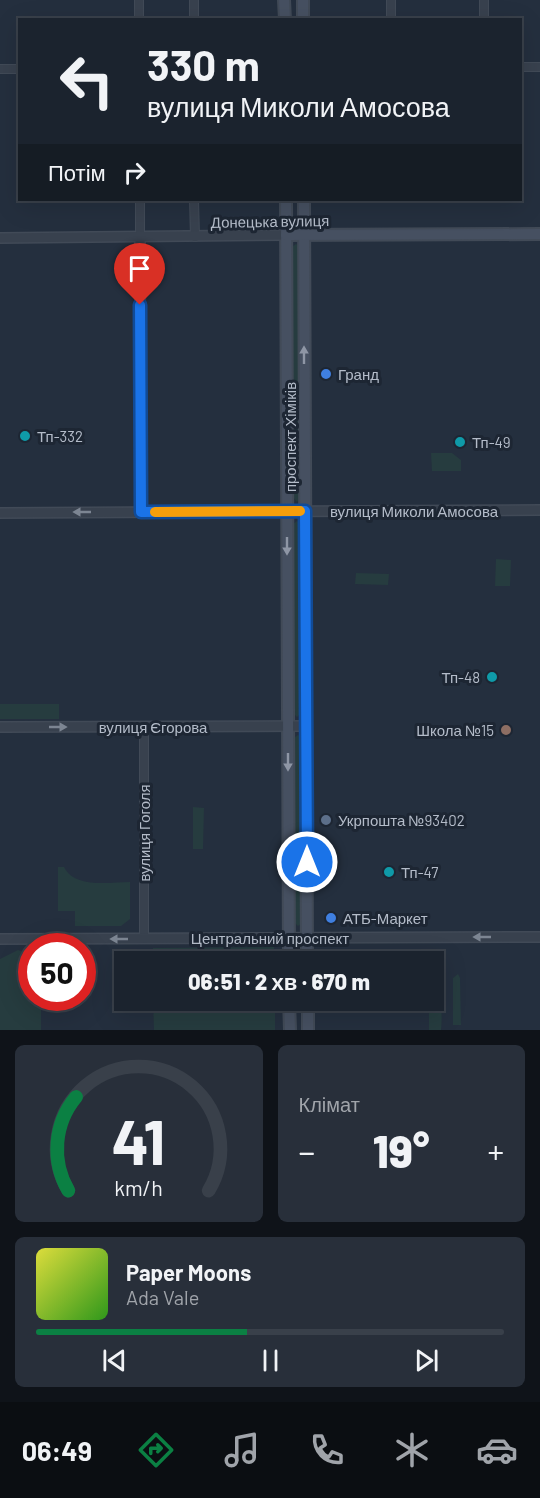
<!DOCTYPE html>
<html lang="uk">
<meta charset="utf-8">
<style>
body{margin:0;font-family:Barlow,sans-serif;background:#282f3a;color:#f1f3f6;height:100vh;display:flex;flex-direction:column;font-size:22px;white-space:nowrap}
*{box-sizing:border-box;margin:0}
p{font-size:20px;color:#a0a4aa}
.icon{flex:none;width:33px;height:33px;fill:none;stroke:currentColor;stroke-width:2;stroke-linecap:round;stroke-linejoin:round}
.map{position:relative;height:1030px;overflow:hidden}
.sheet{display:flex;flex-direction:column;gap:15px;padding:15px;background:#0f1319;flex:1}
.sheet>*{flex:none}
.guide{position:absolute;left:18px;top:18px;width:504px;height:183px;border-radius:0px;box-shadow:0 6px 24px #0002,0 0 0 2px #39404a;background:#1b232e;color:#f1f3f6;overflow:hidden}
.speed{position:absolute;left:18px;top:933px;display:flex;gap:12px;font-size:30px;font-weight:700;text-align:center}
.speed>*{display:grid;place-content:center;width:78px;height:78px;border-radius:50%;background:#1b232e;box-shadow:0 6px 24px #0002,0 0 0 2px #39404a;line-height:1}
.speed .limit{border:9px solid #d22;background:#fff;color:#111}
.pin{position:absolute;display:grid;place-items:center;width:51px;height:51px;color:#fff;margin:-62px -26px;border-radius:50% 50% 50% 0;rotate:-45deg;box-shadow:0 0 6px #0007}
.pin .icon{rotate:45deg}
.me{position:absolute;width:66px;margin:-33px;rotate:0deg;stroke-linejoin:round;filter:drop-shadow(0 0 4px #0008)}
.turn{display:flex;align-items:center;gap:21px;height:126px;padding:0 30px;font-size:27px}
.turn .icon{width:78px;height:78px;stroke-width:2.5}
.turn b{display:block;font-size:42px;line-height:51px}
.then{display:flex;align-items:center;height:57px;padding:0 30px;background:#0003;gap:12px;font-size:22px}
.big{font-size:45px;font-weight:800;line-height:1.1}
.sheet .widget{flex:1;display:flex;flex-direction:column;justify-content:center;gap:9px;min-width:0;padding:0 21px;border-radius:9px;background:#282f3a}
.sheet .dial{align-items:center;gap:0}
.dial svg{height:156px;overflow:visible;fill:none;stroke:#39404a;stroke-width:7;stroke-linecap:round;text-anchor:middle}
.dial text{fill:#f1f3f6;stroke:none}
.song{display:flex;align-items:center;gap:18px}
.cover{width:72px;height:72px;border-radius:9px;background:linear-gradient(135deg,hsl(60 70% 55%),hsl(110 70% 35%))}
.played{height:6px;border-radius:3px;background:linear-gradient(90deg,#0b8043 45%,#39404a 45%)}
.keys{display:flex;justify-content:space-around;direction:ltr}
.heat{display:flex;justify-content:space-between;align-items:center;font-size:33px;direction:ltr}
.sheet .tiles{flex:1;display:grid;gap:15px;grid-template-columns:1fr 1fr}
.widget:last-child{grid-column:span 2}
.trip{position:absolute;left:114px;top:951px;width:330px;height:60px;border-radius:0px;background:#1b232e;box-shadow:0 6px 24px #0002,0 0 0 2px #39404a;font-weight:800;line-height:60px;text-align:center}
.dock{display:flex;height:96px;justify-content:space-around;align-items:center;background:#0b0e12;color:#a0a4aa}
.dock .icon{width:42px;height:42px}
.dock .on{color:#0b8043}
.dock b{font-size:27px;color:#f1f3f6}
.map>svg:first-child{display:block}
.green{fill:#263c3f}
.lines{fill:none;stroke-linecap:round;stroke-linejoin:round}
.minor-casing{stroke:#414a57;stroke-width:10}
.tertiary-casing{stroke:#414a57;stroke-width:12}
.secondary-casing{stroke:#414a57;stroke-width:14}
.minor{stroke:#38414e;stroke-width:8}
.tertiary{stroke:#38414e;stroke-width:9}
.secondary{stroke:#465061;stroke-width:10}
.oneway{fill:#8e96a5}
.oneway2{fill:#7c8592}
.route-casing{stroke:#114b97;stroke-width:15}
.route{stroke:#1a73e8;stroke-width:10}
.slow{stroke:#f59e0b;stroke-width:10}
.shop-dot{fill:#3f7fe0;stroke:#1d2633;stroke-width:2}
.culture-dot{fill:#0f9aa8;stroke:#1d2633;stroke-width:2}
.education-dot{fill:#8d6e63;stroke:#1d2633;stroke-width:2}
.service-dot{fill:#5c6f8a;stroke:#1d2633;stroke-width:2}
.labels{text-anchor:middle;dominant-baseline:central;stroke-width:6;stroke-linejoin:round;paint-order:stroke}
.street-label{font-size:15px;fill:#b4bcc9;stroke:#1d2633}
.poi-label{font-size:15px;fill:#b4bcc9;stroke:#1d2633;text-anchor:start}
</style>
<div class="map">
<svg width="540" height="1030" viewBox="0 0 540 1030">
<rect width="100%" height="100%" fill="#242f3e"/>
<g class="green">
<path d="M296,244l4,3 1,250 -4,5 -4,-5 -1,-250z"/>
<path d="M431,453h21l9,7v11h-29z"/>
<path d="M297,521l4,3v189l-4,4 -4,-4v-189z"/>
<path d="M496,559l15,1 -1,26h-15z"/>
<path d="M356,573l33,1 -1,11 -33,-1z"/>
<rect x="0" y="704" width="59" height="15"/>
<path d="M298,735l4,3 1,184 -5,4 -4,-4v-184z"/>
<path d="M193,807l11,1 -1,41h-10z"/>
<path d="M58,867h6c11,22 46,15 66,15v37l-9,7h-46v-15h-17z"/>
<path d="M274,947v14h-121v-13z"/>
<path d="M18,950l13,5 1,43h9v32h-41v-71z"/>
<path d="M458,974l2,4 1,47h-8v-47z"/>
<path d="M439,979l6,4c-6,16 -2,31 -4,47h-12v-29l5,-1v-11z"/>
<path d="M153,1001h122v29h-121z"/>
</g>
<g class="lines">
<defs>
<g id="minor">
<path d="M139,0v20"/>
<path d="M194,0v20"/>
<path d="M391,0v20"/>
<path d="M484,0v20"/>
<path d="M520,67h20"/>
<path d="M0,69h20"/>
<path d="M140,200v37"/>
<path d="M194,200l1,37"/>
<path d="M144,727v212"/>
</g>
<g id="tertiary">
<path d="M140,237l1,275"/>
<path d="M0,238l286,-3"/>
<path d="M0,513l540,-3"/>
<path d="M0,727l306,-1"/>
<path d="M0,939l540,-2"/>
</g>
<g id="secondary">
<path d="M284,0l1,20"/>
<path d="M303,0v20"/>
<path d="M286,200l3,762"/>
<path d="M304,200l3,762"/>
<path d="M286,235l254,-1"/>
<path d="M289,1000l1,30"/>
<path d="M308,1000v30"/>
</g>
</defs>
<use href="#minor" class="minor-casing"/>
<use href="#tertiary" class="tertiary-casing"/>
<use href="#secondary" class="secondary-casing"/>
<use href="#minor" class="minor"/>
<use href="#tertiary" class="tertiary"/>
<use href="#secondary" class="secondary"/>
</g>
<defs><path id="oneway-solid" d="M-6-.8H1V-3.2L6.5 0L1 3.2V.8H-6Z" transform="scale(1.5)"/></defs>
<g class="oneway">
<use href="#oneway-solid" transform="translate(304 355) rotate(-90)"/>
<use href="#oneway-solid" transform="translate(287 546) rotate(90)"/>
<use href="#oneway-solid" transform="translate(288 762) rotate(90)"/>
</g>
<g class="oneway2">
<use href="#oneway-solid" transform="translate(82 512) rotate(180)"/>
<use href="#oneway-solid" transform="translate(58 727)"/>
<use href="#oneway-solid" transform="translate(482 937) rotate(180)"/>
<use href="#oneway-solid" transform="translate(119 939) rotate(180)"/>
</g>
<g class="lines">
<defs>
<path id="route" d="M140,305l1,207 164,-1 2,351"/>
</defs>
<use href="#route" class="route-casing"/>
<use href="#route" class="route"/>
<path class="slow" d="M155,512l145,-1"/>
</g>
<g class="shop-dot">
<circle cx="326" cy="374" r="6"/>
<circle cx="331" cy="918" r="6"/>
</g>
<g class="culture-dot">
<circle cx="25" cy="436" r="6"/>
<circle cx="460" cy="442" r="6"/>
<circle cx="492" cy="677" r="6"/>
<circle cx="389" cy="872" r="6"/>
</g>
<circle class="education-dot" cx="506" cy="730" r="6"/>
<circle class="service-dot" cx="326" cy="820" r="6"/>
<g class="labels">
<g class="street-label">
<text transform="translate(270 221) rotate(-1)">Донецька вулиця</text>
<text transform="translate(290 437) rotate(-90)">проспект Хіміків</text>
<text x="414" y="511">вулиця Миколи Амосова</text>
<text x="153" y="727">вулиця Єгорова</text>
<text transform="translate(144 833) rotate(-90)">вулиця Гоголя</text>
<text x="270" y="938">Центральний проспект</text>
</g>
<g class="poi-label">
<text x="338" y="374">Гранд</text>
<text x="37" y="436">Тп-332</text>
<text x="472" y="442">Тп-49</text>
<text x="480" y="677" text-anchor="end">Тп-48</text>
<text x="494" y="730" text-anchor="end">Школа №15</text>
<text x="338" y="820">Укрпошта №93402</text>
<text x="401" y="872">Тп-47</text>
<text x="343" y="918">АТБ-Маркет</text>
</g>
</g>
</svg>
<div class="speed"><div class="limit">50</div></div>
<div class="pin" style="left:140px;top:305px;background:#d93025"><svg class="icon" aria-label="arrive" viewBox="0 0 24 24"><path d="M6 21V4h12l-3 4 3 4H6"/></svg></div>
<svg class="me" style="left:307px;top:862px" viewBox="-20 -20 40 40"><circle r="17" fill="#1a73e8" stroke="#fff" stroke-width="3"/><path d="M0-11L8 9 0 5-8 9z" fill="#fff"/></svg>
<div class="trip">06:51 · 2 хв · 670 m</div>
<div class="guide">
<div class="turn"><svg class="icon" aria-label="left" viewBox="0 0 24 24"><path d="M17 20v-9H6M10 6l-5 5 5 5"/></svg><div><b>330 m</b>вулиця Миколи Амосова</div></div>
<div class="then">Потім<svg class="icon" aria-label="right" viewBox="0 0 24 24"><path d="M7 20v-9h11M14 6l5 5-5 5"/></svg></div>
</div>
</div>
<section class="sheet">
<div class="tiles">
<div class="widget dial"><svg viewBox="0 0 100 80">
<path d="M14 69A42 42 0 1 1 86 69"/>
<path d="M14 69A42 42 0 0 1 18 21" stroke="#0b8043"/>
<text x="50" y="56" font-size="32" font-weight="700">41</text>
<text x="50" y="72" font-size="11">km/h</text>
</svg></div>
<div class="widget"><p>Клімат</p>
<div class="heat"><a>−</a><b class="big">19°</b><a>+</a></div>
</div>
<div class="widget">
<div class="song"><i class="cover"></i><div><b>Paper Moons</b><p>Ada Vale</p></div></div>
<div class="played"></div>
<div class="keys"><svg class="icon" aria-label="previous" viewBox="0 0 24 24"><path d="M18 5L8 12l10 7zM5 5v14"/></svg><svg class="icon" aria-label="pause" viewBox="0 0 24 24"><path d="M8 5v14M16 5v14"/></svg><svg class="icon" aria-label="next" viewBox="0 0 24 24"><path d="M6 5l10 7-10 7zM19 5v14"/></svg></div>
</div>
</div>
</section>
<nav class="dock">
<b>06:49</b>
<svg class="icon on" aria-label="directions" viewBox="0 0 24 24"><path d="M12 3l9 9-9 9-9-9zM9 14v-3h6M13 9l2 2-2 2"/></svg>
<svg class="icon" aria-label="music" viewBox="0 0 24 24"><path d="M9 18V5l10-2v13"/><circle cx="6" cy="18" r="3"/><circle cx="16" cy="16" r="3"/></svg>
<svg class="icon" aria-label="phone" viewBox="0 0 24 24"><path d="M5 4h4l2 5-3 2q2 4 5 5l2-3 5 2v4C11 20 4 13 5 4z"/></svg>
<svg class="icon" aria-label="climate" viewBox="0 0 24 24"><path d="M12 3v18M4 7l16 10M4 17L20 7"/></svg>
<svg class="icon" aria-label="car" viewBox="0 0 24 24"><path d="M5 17H2v-5l4-1 3-4h7l3 4 3 1v5h-3M9 17h6M6 11h13"/><circle cx="7" cy="17" r="2"/><circle cx="17" cy="17" r="2"/></svg>
</nav>
